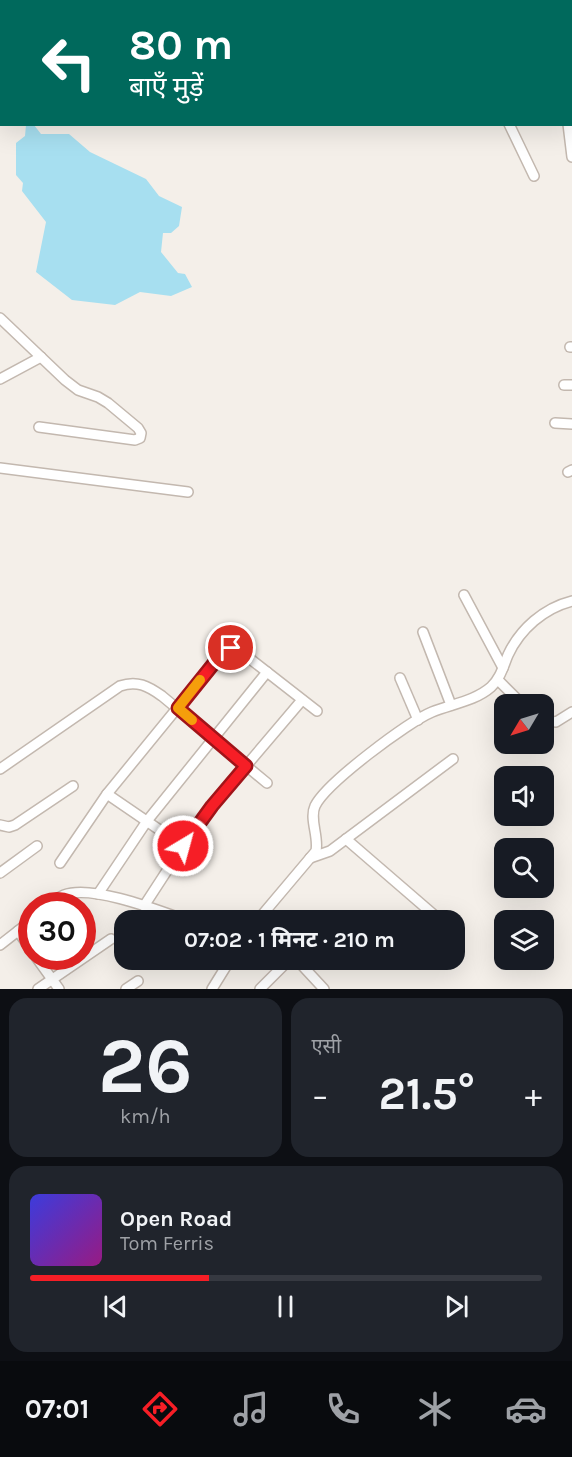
<!DOCTYPE html>
<html lang="hi">
<meta charset="utf-8">
<style>
body{margin:0;font-family:Karla,"Noto Sans Devanagari",sans-serif;background:#20242c;color:#f1f3f6;height:100vh;display:flex;flex-direction:column;font-size:22px;white-space:nowrap}
*{box-sizing:border-box;margin:0}
p{font-size:20px;color:#9ea1a6}
.icon{flex:none;width:33px;height:33px;fill:none;stroke:currentColor;stroke-width:2;stroke-linecap:round;stroke-linejoin:round}
.map{position:relative;height:989px;overflow:hidden}
.details{display:flex;flex-direction:column;gap:9px;padding:9px;background:#0d0f14;flex:1}
.details>*{flex:none}
.top-card{position:absolute;left:0px;top:0px;width:573px;height:126px;box-shadow:0 6px 24px #0002;background:#00695c;color:#fff;overflow:hidden}
.needle{width:39px;rotate:232deg}
.tools{position:absolute;left:494px;top:694px;display:grid;gap:12px}
.tools a{display:grid;place-items:center;width:60px;height:60px;border-radius:12px;background:#171b24;box-shadow:0 6px 24px #0002;font-size:30px}
.speed{position:absolute;left:18px;top:892px;display:flex;gap:12px;font-size:30px;font-weight:700;text-align:center}
.speed>*{display:grid;place-content:center;width:78px;height:78px;border-radius:50%;background:#171b24;box-shadow:0 6px 24px #0002;line-height:1}
.speed .limit{border:9px solid #d22;background:#fff;color:#111}
.pin{position:absolute;display:grid;place-items:center;width:51px;height:51px;color:#fff;margin:-26px;border:3px solid #fff;border-radius:50%;box-shadow:0 2px 6px #0007}
.me{position:absolute;width:66px;margin:-33px;rotate:37deg;stroke-linejoin:round;filter:drop-shadow(0 0 4px #0008)}
.turn{display:flex;align-items:center;gap:21px;height:126px;padding:0 30px;font-size:27px}
.turn .icon{width:78px;height:78px;stroke-width:2.5}
.turn b{display:block;font-size:42px;line-height:51px}
.big{font-size:45px;font-weight:700;line-height:1.1}
.details .tile{flex:1;display:flex;flex-direction:column;justify-content:center;gap:9px;min-width:0;padding:0 21px;border-radius:18px;background:#20242c}
.details .dial{align-items:center;gap:0}
.dial b{font-size:78px;line-height:1}
.song{display:flex;align-items:center;gap:18px}
.cover{width:72px;height:72px;border-radius:9px;background:linear-gradient(135deg,hsl(240 70% 55%),hsl(310 70% 35%))}
.played{height:6px;border-radius:3px;background:linear-gradient(90deg,#f61e26 35%,#363941 35%)}
.keys{display:flex;justify-content:space-around;direction:ltr}
.heat{display:flex;justify-content:space-between;align-items:center;font-size:33px;direction:ltr}
.details .tiles{flex:1;display:grid;gap:9px;grid-template-columns:1fr 1fr}
.tile:last-child{grid-column:span 2}
.trip{position:absolute;left:114px;top:910px;width:351px;height:60px;border-radius:18px;background:#171b24;box-shadow:0 6px 24px #0002;font-weight:700;line-height:60px;text-align:center}
.menu{display:flex;height:96px;justify-content:space-around;align-items:center;background:#090b0e;color:#9ea1a6}
.menu .icon{width:42px;height:42px}
.menu .active{color:#f61e26}
.menu b{font-size:27px;color:#f1f3f6}
.map>svg:first-child{display:block}
.water{fill:#a7dff0}
.lines{fill:none;stroke-linecap:round;stroke-linejoin:round}
.minor-casing{stroke:#c3b8af;stroke-width:12}
.minor{stroke:#fff;stroke-width:9}
.route-casing{stroke:#a01419;stroke-width:15}
.route{stroke:#f61e26;stroke-width:10}
.slow{stroke:#f59e0b;stroke-width:10}
</style>
<div class="map">
<svg width="572" height="989" viewBox="0 0 572 989">
<rect width="100%" height="100%" fill="#f4efe9"/>
<path class="water" d="M26,125h8l7,9h28l21,18 56,27 13,17 23,11 -3,19 -8,7h-8l-2,19 17,21 7,1 7,13 -21,9 -31,-4 -25,13 -43,-5 -36,-28 10,-50 -24,-31 1,-8 -7,-8v-32l9,-7z"/>
<g class="lines">
<defs>
<g id="minor">
<path d="M536,0v2"/>
<path d="M509,124l25,52"/>
<path d="M568,124l4,33"/>
<path d="M0,318l65,62 13,10 20,7 10,6 30,25 3,5 -1,5 -5,2 -96,-13"/>
<path d="M570,347h2"/>
<path d="M0,379l41,-22"/>
<path d="M564,385h8"/>
<path d="M555,423l17,1"/>
<path d="M0,468l188,24"/>
<path d="M568,472l4,-2"/>
<path d="M464,595l39,73"/>
<path d="M423,632l28,73"/>
<path d="M400,678l18,42"/>
<path d="M498,680l25,25"/>
<path d="M543,720l13,2 16,-10"/>
<path d="M0,769l120,-83c17,-6 28,0 42,10l105,87"/>
<path d="M107,794l76,52"/>
<path d="M0,825l9,2 6,-2 58,-39"/>
<path d="M346,839l95,82"/>
<path d="M310,858l20,-7 123,-92"/>
<path d="M60,863l47,-69 116,-142 8,-4 9,3 77,60"/>
<path d="M0,873l37,-27"/>
<path d="M98,894l49,-73 120,-149"/>
<path d="M49,906c4,-4 10,-9 15,-11 28,-11 96,16 124,26"/>
<path d="M144,906l39,-60 29,-40 90,-106"/>
<path d="M257,921l59,-70c3,-15 -7,-32 -1,-45 11,-23 93,-84 117,-94 20,-8 43,-11 59,-25 9,-8 12,-20 17,-32 12,-26 36,-47 64,-54"/>
<path d="M18,931l14,20"/>
<path d="M0,945l32,-25"/>
<path d="M36,957l23,32"/>
<path d="M297,960l27,29"/>
<path d="M38,989l73,-50"/>
<path d="M126,989l12,-8"/>
<path d="M212,989l18,-29"/>
<path d="M260,989l29,-29"/>
</g>
</defs>
<use href="#minor" class="minor-casing"/>
<use href="#minor" class="minor"/>
</g>
<g class="lines">
<defs>
<path id="route" d="M183,846l29,-40 34,-40 -68,-58 45,-56 8,-4"/>
</defs>
<use href="#route" class="route-casing"/>
<use href="#route" class="route"/>
<path class="slow" d="M192,720l-14,-12 22,-28"/>
</g>
</svg>
<div class="tools">
<a><svg class="needle" viewBox="-14 -14 28 28"><path d="M0-13l5 13h-10z" fill="#e53935"/><path d="M0 13l5-13h-10z" fill="#9ea1a6"/></svg></a>
<a><svg class="icon" aria-label="sound" viewBox="0 0 24 24"><path d="M4 9h4l5-4v14l-5-4H4zM17 9q2 3 0 6"/></svg></a>
<a><svg class="icon" aria-label="search" viewBox="0 0 24 24"><circle cx="10" cy="10" r="6"/><path d="M15 15l6 6"/></svg></a>
<a><svg class="icon" aria-label="layers" viewBox="0 0 24 24"><path d="M12 4l9 5-9 5-9-5zM3 14l9 5 9-5"/></svg></a>
</div>
<div class="speed"><div class="limit">30</div></div>
<div class="pin" style="left:231px;top:648px;background:#d93025"><svg class="icon" aria-label="arrive" viewBox="0 0 24 24"><path d="M6 21V4h12l-3 4 3 4H6"/></svg></div>
<svg class="me" style="left:183px;top:846px" viewBox="-20 -20 40 40"><circle r="17" fill="#f61e26" stroke="#fff" stroke-width="3"/><path d="M0-11L8 9 0 5-8 9z" fill="#fff"/></svg>
<div class="trip">07:02 · 1 मिनट · 210 m</div>
<div class="top-card">
<div class="turn"><svg class="icon" aria-label="left" viewBox="0 0 24 24"><path d="M17 20v-9H6M10 6l-5 5 5 5"/></svg><div><b>80 m</b>बाएँ मुड़ें</div></div>
</div>
</div>
<section class="details">
<div class="tiles">
<div class="tile dial"><b>26</b><p>km/h</p></div>
<div class="tile"><p>एसी</p>
<div class="heat"><a>−</a><b class="big">21.5°</b><a>+</a></div>
</div>
<div class="tile">
<div class="song"><i class="cover"></i><div><b>Open Road</b><p>Tom Ferris</p></div></div>
<div class="played"></div>
<div class="keys"><svg class="icon" aria-label="previous" viewBox="0 0 24 24"><path d="M18 5L8 12l10 7zM5 5v14"/></svg><svg class="icon" aria-label="pause" viewBox="0 0 24 24"><path d="M8 5v14M16 5v14"/></svg><svg class="icon" aria-label="next" viewBox="0 0 24 24"><path d="M6 5l10 7-10 7zM19 5v14"/></svg></div>
</div>
</div>
</section>
<nav class="menu">
<b>07:01</b>
<svg class="icon active" aria-label="directions" viewBox="0 0 24 24"><path d="M12 3l9 9-9 9-9-9zM9 14v-3h6M13 9l2 2-2 2"/></svg>
<svg class="icon" aria-label="music" viewBox="0 0 24 24"><path d="M9 18V5l10-2v13"/><circle cx="6" cy="18" r="3"/><circle cx="16" cy="16" r="3"/></svg>
<svg class="icon" aria-label="phone" viewBox="0 0 24 24"><path d="M5 4h4l2 5-3 2q2 4 5 5l2-3 5 2v4C11 20 4 13 5 4z"/></svg>
<svg class="icon" aria-label="climate" viewBox="0 0 24 24"><path d="M12 3v18M4 7l16 10M4 17L20 7"/></svg>
<svg class="icon" aria-label="car" viewBox="0 0 24 24"><path d="M5 17H2v-5l4-1 3-4h7l3 4 3 1v5h-3M9 17h6M6 11h13"/><circle cx="7" cy="17" r="2"/><circle cx="17" cy="17" r="2"/></svg>
</nav>
